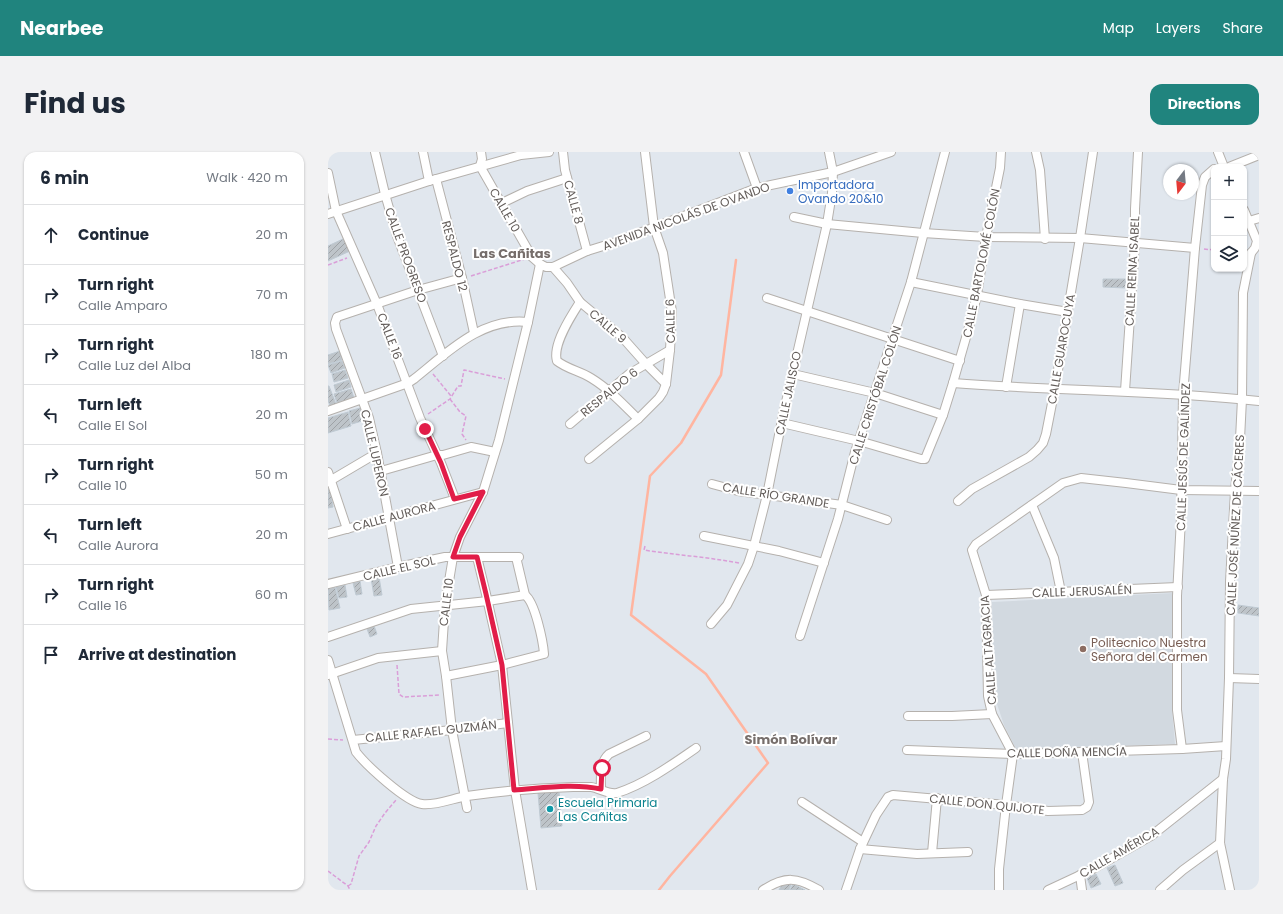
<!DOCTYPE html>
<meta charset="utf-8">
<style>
body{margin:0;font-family:Poppins,sans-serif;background:#f2f2f3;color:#1f2937}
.controls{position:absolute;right:12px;top:12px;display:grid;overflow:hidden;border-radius:8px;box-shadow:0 1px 3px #0004}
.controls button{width:36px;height:36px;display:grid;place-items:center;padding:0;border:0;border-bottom:1px solid #e0e1e3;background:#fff;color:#1f2937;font:20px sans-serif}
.compass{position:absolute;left:835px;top:12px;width:36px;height:36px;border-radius:50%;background:#fff;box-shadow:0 1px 3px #0004;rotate:196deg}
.stop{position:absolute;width:12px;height:12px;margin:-9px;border:3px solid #e11d48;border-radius:50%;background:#fff}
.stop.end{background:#e11d48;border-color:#fff;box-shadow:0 1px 4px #0008}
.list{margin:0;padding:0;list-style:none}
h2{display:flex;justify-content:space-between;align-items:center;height:52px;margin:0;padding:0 16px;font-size:17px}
h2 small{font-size:13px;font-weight:400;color:#747a83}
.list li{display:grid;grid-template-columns:26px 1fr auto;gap:12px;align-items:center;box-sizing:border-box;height:60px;padding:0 16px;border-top:1px solid #e0e1e3}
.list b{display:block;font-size:15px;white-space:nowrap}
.list p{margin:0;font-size:13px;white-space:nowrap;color:#747a83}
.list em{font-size:13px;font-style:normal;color:#747a83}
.icon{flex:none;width:22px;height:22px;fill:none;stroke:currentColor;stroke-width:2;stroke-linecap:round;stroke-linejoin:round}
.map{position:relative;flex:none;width:931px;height:738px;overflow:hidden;border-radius:12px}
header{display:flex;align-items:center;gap:24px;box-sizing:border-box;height:56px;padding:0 20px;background:#20847e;color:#fff}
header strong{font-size:19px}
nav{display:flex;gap:22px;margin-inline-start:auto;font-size:14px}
.intro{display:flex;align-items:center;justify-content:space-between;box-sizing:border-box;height:96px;padding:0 24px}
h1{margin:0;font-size:28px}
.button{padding:10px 18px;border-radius:12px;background:#20847e;color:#fff;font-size:14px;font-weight:700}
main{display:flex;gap:24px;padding:0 24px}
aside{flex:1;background:#fff;border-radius:12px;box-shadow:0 1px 3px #0004}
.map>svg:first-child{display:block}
.education{fill:#d2d9e0}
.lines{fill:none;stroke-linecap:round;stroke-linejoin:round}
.stream{stroke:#ffb5a0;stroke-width:2.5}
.building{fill:url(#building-hatch);stroke:#bfcad3}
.minor-casing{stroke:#b5b1ad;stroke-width:10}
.path{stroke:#da9ed8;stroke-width:1.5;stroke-dasharray:4 2;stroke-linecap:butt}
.minor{stroke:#fff;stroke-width:8}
.route{stroke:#e11d48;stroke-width:5}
.shop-dot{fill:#3f7fe0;stroke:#fff;stroke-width:1.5}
.education-dot{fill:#8d6e63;stroke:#fff;stroke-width:1.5}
.culture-dot{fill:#0f9aa8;stroke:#fff;stroke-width:1.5}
.labels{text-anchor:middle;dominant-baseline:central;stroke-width:4;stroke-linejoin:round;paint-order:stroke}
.shop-label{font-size:12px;fill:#366cbe;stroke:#fff;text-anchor:start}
.street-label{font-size:12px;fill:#635d5a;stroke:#fff}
.education-label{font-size:12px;fill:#785e54;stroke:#fff;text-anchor:start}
.culture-label{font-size:12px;fill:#0d838f;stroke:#fff;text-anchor:start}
.neighbourhood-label{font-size:13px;font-weight:bold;fill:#766e6b;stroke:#fff}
</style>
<header>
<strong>Nearbee</strong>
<nav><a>Map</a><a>Layers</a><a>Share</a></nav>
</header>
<div class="intro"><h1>Find us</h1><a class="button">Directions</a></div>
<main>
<aside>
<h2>6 min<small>Walk · 420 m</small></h2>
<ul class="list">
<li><svg class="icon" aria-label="ahead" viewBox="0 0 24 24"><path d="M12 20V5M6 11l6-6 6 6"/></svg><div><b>Continue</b></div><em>20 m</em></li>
<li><svg class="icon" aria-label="right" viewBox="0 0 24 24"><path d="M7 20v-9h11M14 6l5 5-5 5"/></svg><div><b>Turn right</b><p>Calle Amparo</p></div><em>70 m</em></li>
<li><svg class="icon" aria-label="right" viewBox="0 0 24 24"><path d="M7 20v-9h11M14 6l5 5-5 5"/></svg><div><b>Turn right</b><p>Calle Luz del Alba</p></div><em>180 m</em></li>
<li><svg class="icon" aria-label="left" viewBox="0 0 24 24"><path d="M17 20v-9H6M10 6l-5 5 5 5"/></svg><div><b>Turn left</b><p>Calle El Sol</p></div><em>20 m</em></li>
<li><svg class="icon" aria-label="right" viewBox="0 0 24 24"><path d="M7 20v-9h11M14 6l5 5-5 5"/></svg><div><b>Turn right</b><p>Calle 10</p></div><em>50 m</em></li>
<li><svg class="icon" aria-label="left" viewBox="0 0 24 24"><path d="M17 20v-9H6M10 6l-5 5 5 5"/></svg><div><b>Turn left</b><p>Calle Aurora</p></div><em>20 m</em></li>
<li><svg class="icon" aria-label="right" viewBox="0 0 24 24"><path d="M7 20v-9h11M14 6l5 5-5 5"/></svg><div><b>Turn right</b><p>Calle 16</p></div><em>60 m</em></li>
<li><svg class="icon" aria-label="arrive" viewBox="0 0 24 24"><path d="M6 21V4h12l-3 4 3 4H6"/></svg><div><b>Arrive at destination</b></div></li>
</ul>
</aside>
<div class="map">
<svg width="931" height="738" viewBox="0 0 931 738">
<defs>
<pattern id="building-hatch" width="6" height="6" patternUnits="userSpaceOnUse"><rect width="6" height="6" fill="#bec4c9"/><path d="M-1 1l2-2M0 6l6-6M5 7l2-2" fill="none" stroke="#9ea2a6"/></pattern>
</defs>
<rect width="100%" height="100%" fill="#e1e7ee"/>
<!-- education -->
<polygon class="education" points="845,441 844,558 847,592 688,597 676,573 666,543 664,450"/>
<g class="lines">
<!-- stream -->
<polyline class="stream" points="331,738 342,724 440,611 378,522 303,463 322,324 353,291 393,223 408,108"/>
</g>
<!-- building -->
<g class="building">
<polygon points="17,86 22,99 0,109 0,94"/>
<polygon points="775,127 798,127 798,136 775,135"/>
<polygon points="12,199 14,208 0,212 0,203"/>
<polygon points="14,209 17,216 3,221 0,213"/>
<polygon points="17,218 20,226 6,230 4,222"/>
<polygon points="21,228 23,235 8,240 6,233"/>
<polygon points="0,234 1,234 8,252 2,254 0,248"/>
<polygon points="23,237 26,246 9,251 6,242"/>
<polygon points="32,256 34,258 37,268 24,272 21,259"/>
<polygon points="20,260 23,274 0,281 0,266"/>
<polygon points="0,337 2,337 5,355 0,356"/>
<polygon points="51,425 54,443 46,444 43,426"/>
<polygon points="32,429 34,442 28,443 25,431"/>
<polygon points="17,433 19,445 11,446 8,435"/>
<polygon points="7,435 12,456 1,458 0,436"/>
<polygon points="910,453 931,456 931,464 910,461"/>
<polygon points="45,471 49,482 42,485 38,474"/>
<polygon points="231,639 234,674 213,676 210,641"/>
<polygon points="787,713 795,731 787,734 779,716"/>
<polygon points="768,722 773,732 763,736 759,726"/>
<polygon points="456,729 463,733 461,738 451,738"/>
<polygon points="465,732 477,738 462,738"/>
</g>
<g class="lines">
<!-- minor casing -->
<g class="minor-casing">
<g id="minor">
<polyline points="47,0 57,42 69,84 115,204"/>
<polyline points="95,0 101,29"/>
<polyline points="153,0 154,7 152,14 204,105 212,112 218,115 225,115 259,99 288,90 429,36 505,20 563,0"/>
<polyline points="235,0 237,18 259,99"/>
<polyline points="416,0 429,36"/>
<polyline points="708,0 712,18 717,87"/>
<polyline points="890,0 896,15"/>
<polyline points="901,15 931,3"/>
<polyline points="0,21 8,59 49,152 92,266 113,311 127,347"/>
<polyline points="108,27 134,126 146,181"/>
<polyline points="174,51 199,39 239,26"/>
<polyline points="916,58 929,89 927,96 923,101"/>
<polyline points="0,62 101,29 193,3 221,0"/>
<polyline points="466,65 499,72 595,81 658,85 752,86 867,96"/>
<polyline points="921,69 931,66"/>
<polyline points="225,115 239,131 252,150 294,185 318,212 338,232"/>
<polyline points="583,130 692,152 740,160"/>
<polyline points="439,146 632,209"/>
<path d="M252 150C243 164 224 193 229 209 239 217 252 219 263 226 281 237 295 252 310 267"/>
<polyline points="465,222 547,241 615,263"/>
<path d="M625 231C727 239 829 238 931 249"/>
<polyline points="678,235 692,152"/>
<polyline points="797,239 807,91 807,57 810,0"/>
<path d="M0 259 80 231 86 227C120 200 154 165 200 170"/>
<polyline points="454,271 531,289 593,307 597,307 615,263 625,231 643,168 649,143 658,85 672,16 673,0"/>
<polyline points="242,272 301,222 342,198"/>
<polyline points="261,307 310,267 331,246 335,240 338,232 342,198 344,160 335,101 326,75 317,0"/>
<polyline points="53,319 109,303 115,303 143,295 167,300"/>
<polyline points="0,320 19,377"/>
<polyline points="0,330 49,301"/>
<polyline points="384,332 410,339 514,353 559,368"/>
<polyline points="630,349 644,337 701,305 709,298 715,291 718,282 727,236 752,86 765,0"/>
<polyline points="704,353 726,406 733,440"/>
<polyline points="0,382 155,340"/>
<polyline points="376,384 451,399 496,411"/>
<polyline points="149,405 158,442 174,513 187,638 204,738"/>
<polyline points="70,415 49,301 41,266 8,177 7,171 9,165 90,138 134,126"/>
<polyline points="0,432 70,415 117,405 191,405"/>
<polyline points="658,443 850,435"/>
<polyline points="383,472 399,453 420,412 426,394 439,343 455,263 499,72 504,41 505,20 501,0"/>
<polyline points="472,484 510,367 527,300 583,130 617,0"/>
<polyline points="0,485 83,457 160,449 197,443"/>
<path d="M0 508 28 600C38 613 78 650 94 652 107 654 126 646 139 644 174 639 209 636 245 635 251 635 257 635 263 635 271 636 281 643 289 641 317 632 345 612 368 596"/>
<polyline points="0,523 50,506 114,499"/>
<path d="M118 524 174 513 216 502C215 489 207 450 197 443L188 405"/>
<polyline points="901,526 931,527"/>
<polyline points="580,564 624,564 664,562"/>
<polyline points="25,588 124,578 180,571"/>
<polyline points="854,597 849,558 849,444 853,366 855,243 867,96 874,33 877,25 886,17"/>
<polyline points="579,598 685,602 854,597 898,594"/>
<path d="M273 637C273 625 271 611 281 602L318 584"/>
<polyline points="474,650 535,690"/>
<polyline points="139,656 124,578 118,524 114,499 117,453 125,405 132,385 155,340 171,288 200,170 212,112"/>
<polyline points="532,697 589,702 640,700"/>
<polyline points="604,701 609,646"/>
<polyline points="752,723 754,738"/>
<path d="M435 738C457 724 469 725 491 738"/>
<polyline points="518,738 532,697 548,663 560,645 565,643 678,653 720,659 754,658 759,655 761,650 754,600"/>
<polyline points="671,738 671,717 678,653 685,602 664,562 660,544 658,443 644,398 648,392 735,331 753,326 798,331 853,338 931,339"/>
<polyline points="720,738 765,717 823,684 895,627"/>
<polyline points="832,738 855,718 892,691"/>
<polyline points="902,738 892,691 895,627 898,607 901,526 902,430 907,339 912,287 914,247 915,141 923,101"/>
</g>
</g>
<!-- path -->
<g class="path">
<polyline points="876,97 886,98"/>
<polyline points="0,113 19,106"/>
<polyline points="143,124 197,107"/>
<polyline points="105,222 123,244"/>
<polyline points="122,247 132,260 138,264 134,282 138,288"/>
<polyline points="100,262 122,247 130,234 133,234 136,218 177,227"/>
<path d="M317 394 316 398C348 403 379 405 411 411"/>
<polyline points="69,513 71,542 75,545 112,543"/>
<polyline points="0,587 15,588"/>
<polyline points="0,719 20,734 22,738"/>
<polyline points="20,734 23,732 31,704 41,690 48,674 57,661 68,648"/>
</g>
<!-- minor -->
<use href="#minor" class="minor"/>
</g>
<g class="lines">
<!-- route -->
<path class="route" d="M97 277 113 311 126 347 155 340 132 385 125 405H149L158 442 174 513 186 638C215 636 245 631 273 637L274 616"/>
</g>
<!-- markers -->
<circle class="shop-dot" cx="462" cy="39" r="4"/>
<circle class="education-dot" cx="755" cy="497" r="4"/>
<circle class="culture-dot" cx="222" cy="657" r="4"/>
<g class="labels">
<!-- shop labels -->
<g class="shop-label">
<text x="470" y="32">Importadora<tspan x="470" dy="14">Ovando 20&amp;10</tspan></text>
</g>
<!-- street labels -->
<g class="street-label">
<text transform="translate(246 50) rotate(75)">CALLE 8</text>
<text transform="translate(177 58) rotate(60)">CALLE 10</text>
<text transform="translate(358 64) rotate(-20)">AVENIDA NICOLÁS DE OVANDO</text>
<text transform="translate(78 103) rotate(70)">CALLE PROGRESO</text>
<text transform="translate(127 104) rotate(76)">RESPALDO 12</text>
<text transform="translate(653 111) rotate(-79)">CALLE BARTOLOMÉ COLÓN</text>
<text transform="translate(804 119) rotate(-87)">CALLE REINA ISABEL</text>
<text transform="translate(342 169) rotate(-91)">CALLE 6</text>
<text transform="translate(280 174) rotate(41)">CALLE 9</text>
<text transform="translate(62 184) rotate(69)">CALLE 16</text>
<text transform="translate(733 197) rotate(-80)">CALLE GUAROCUYA</text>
<text transform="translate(281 240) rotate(-39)">RESPALDO 6</text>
<text transform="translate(460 241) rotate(-78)">CALLE JALISCO</text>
<text transform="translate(547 243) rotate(-72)">CALLE CRISTÓBAL COLÓN</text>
<text transform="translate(47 301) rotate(77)">CALLE LUPERON</text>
<text transform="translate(855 305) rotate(-88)">CALLE JESÚS DE GALÍNDEZ</text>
<text transform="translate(448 343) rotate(9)">CALLE RÍO GRANDE</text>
<text transform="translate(66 364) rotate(-15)">CALLE AURORA</text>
<text transform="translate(907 373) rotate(-87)">CALLE JOSÉ NÚÑEZ DE CÁCERES</text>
<text transform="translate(71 416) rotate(-13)">CALLE EL SOL</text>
<text transform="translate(754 439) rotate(-2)">CALLE JERUSALÉN</text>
<text transform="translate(118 450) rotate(-83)">CALLE 10</text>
<text transform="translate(660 498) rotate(-94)">CALLE ALTAGRACIA</text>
<text transform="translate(103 579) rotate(-6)">CALLE RAFAEL GUZMÁN</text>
<text transform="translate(739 600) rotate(-1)">CALLE DOÑA MENCÍA</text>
<text transform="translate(659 652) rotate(6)">CALLE DON QUIJOTE</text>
<text transform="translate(791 700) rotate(-30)">CALLE AMÉRICA</text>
</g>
<!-- education labels -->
<g class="education-label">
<text x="763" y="490">Politecnico Nuestra<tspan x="763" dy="14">Señora del Carmen</tspan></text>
</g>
<!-- culture labels -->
<g class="culture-label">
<text x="230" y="650">Escuela Primaria<tspan x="230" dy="14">Las Cañitas</tspan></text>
</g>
<!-- neighbourhood labels -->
<g class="neighbourhood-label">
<text x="184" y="101">Las Cañitas</text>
<text x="463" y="587">Simón Bolívar</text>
</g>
</g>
</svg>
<div class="controls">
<button>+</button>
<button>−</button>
<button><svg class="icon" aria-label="layers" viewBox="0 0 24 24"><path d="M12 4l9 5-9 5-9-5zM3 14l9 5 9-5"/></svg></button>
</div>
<svg class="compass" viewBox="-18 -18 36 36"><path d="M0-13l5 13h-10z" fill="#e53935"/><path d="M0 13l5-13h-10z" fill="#747a83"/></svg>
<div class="stop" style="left:274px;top:616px"></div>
<div class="stop end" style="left:97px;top:277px"></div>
</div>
</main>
